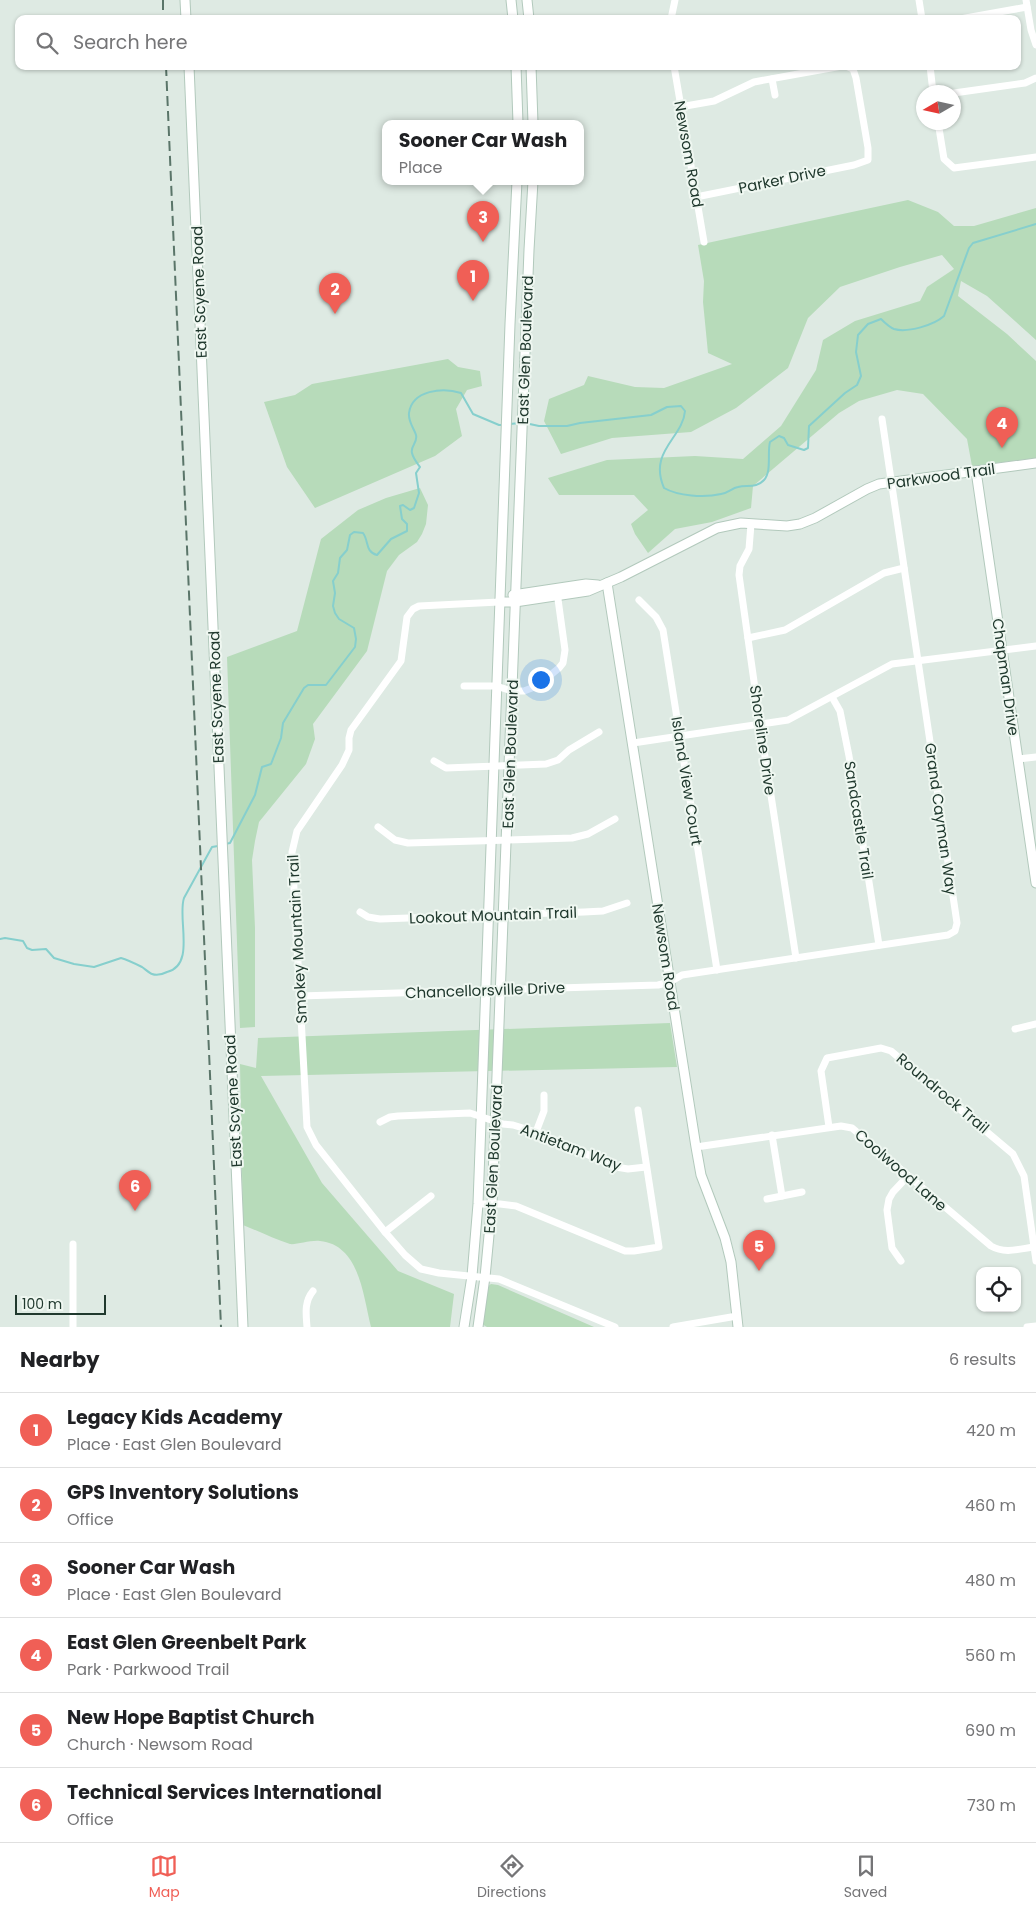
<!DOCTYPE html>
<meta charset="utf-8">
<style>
body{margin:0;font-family:Poppins,sans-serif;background:#f2f2f2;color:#202124}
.controls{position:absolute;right:15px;bottom:15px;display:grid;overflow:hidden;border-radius:10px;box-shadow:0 1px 4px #0004}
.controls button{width:45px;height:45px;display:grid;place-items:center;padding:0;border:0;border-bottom:1px solid #e0e0e0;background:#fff;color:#202124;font:25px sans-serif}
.compass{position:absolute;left:916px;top:85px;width:45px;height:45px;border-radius:50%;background:#fff;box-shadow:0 1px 4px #0004;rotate:261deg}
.scale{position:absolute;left:15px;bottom:12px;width:91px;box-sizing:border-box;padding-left:5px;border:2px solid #20392e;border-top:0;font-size:14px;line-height:18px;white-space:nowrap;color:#20392e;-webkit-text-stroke:4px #eff7f1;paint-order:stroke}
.you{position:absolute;left:540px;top:679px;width:18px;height:18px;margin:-12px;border:4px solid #fff;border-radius:50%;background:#1a73e8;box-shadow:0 0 0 8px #1a73e833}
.badge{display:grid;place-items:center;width:32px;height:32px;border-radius:50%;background:#f05f56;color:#fff;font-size:16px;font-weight:700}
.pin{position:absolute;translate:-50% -41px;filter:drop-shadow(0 1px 2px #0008)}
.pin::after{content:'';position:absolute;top:26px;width:18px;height:15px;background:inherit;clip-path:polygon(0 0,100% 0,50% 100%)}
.popup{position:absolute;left:382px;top:120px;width:202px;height:65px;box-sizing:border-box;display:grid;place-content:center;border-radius:10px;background:#fff;filter:drop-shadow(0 1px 4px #0005);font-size:16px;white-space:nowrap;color:#757577}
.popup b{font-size:19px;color:#202124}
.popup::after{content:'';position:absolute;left:50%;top:100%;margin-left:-10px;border:10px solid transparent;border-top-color:#fff}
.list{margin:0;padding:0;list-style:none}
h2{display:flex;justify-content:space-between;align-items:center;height:65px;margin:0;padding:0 20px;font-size:21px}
h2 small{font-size:16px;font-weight:400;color:#757577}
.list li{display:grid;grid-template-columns:32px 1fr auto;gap:15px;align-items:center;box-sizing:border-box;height:75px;padding:0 20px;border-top:1px solid #e0e0e0}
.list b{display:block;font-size:19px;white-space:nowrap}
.list p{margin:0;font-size:16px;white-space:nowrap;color:#757577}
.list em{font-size:16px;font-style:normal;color:#757577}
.icon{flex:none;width:28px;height:28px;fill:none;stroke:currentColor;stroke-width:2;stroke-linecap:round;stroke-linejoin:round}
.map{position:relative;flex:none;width:1036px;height:1327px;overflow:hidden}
.search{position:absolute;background:#fff;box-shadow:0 1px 4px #0004;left:15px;right:15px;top:15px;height:55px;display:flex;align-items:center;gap:12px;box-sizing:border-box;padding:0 18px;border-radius:10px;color:#757577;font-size:19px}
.sheet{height:515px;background:#fff}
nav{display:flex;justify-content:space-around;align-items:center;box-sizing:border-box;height:70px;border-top:1px solid #e0e0e0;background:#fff;font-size:14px;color:#757577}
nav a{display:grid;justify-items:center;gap:2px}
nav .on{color:#f05f56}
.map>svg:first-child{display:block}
.green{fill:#b7dbba}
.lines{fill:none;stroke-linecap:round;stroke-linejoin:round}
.stream{stroke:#86cfcd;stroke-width:2}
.secondary-casing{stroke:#b2c9bc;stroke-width:11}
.street{stroke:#fff;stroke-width:7}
.secondary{stroke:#fff;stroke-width:9}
.rail{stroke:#5a7569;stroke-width:2;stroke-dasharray:10 5;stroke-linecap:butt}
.labels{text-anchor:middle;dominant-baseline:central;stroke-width:4;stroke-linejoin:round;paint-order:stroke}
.street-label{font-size:15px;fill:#20392e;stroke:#eff7f1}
</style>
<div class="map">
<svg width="1036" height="1327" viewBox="0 0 1036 1327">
<rect width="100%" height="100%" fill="#deeae3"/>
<!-- green -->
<g class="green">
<polygon points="908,200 938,212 954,226 974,226 1036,208 1036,340 987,296 961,281 958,296 1007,334 1036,361 1036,458 972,466 967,439 923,394 897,390 859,401 839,413 753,486 751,508 712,522 675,529 648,553 635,534 631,524 648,510 634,495 559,495 548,478 607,460 695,456 743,459 781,426 816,370 823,340 855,321 920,301 927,287 954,269 942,255 900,267 840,287 808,318 788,368 736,408 691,432 612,438 561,454 544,421 549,399 584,385 588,376 635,387 664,388 732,364 708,353 703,302 704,281 698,245"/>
<polygon points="448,359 458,367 480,371 482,386 467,390 456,409 462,436 435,456 315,508 287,467 264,402 295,395 312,384"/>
<polygon points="420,488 428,505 426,524 422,534 417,542 399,555 387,571 367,651 313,724 315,739 306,764 259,822 255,841 252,860 255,928 255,1027 240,1028 227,657 297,631 321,539 358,510 386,498"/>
<path d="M670 1023 677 1067 261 1076 322 1183 398 1271 454 1294 450 1327H371C363 1296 360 1245 320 1241 310 1240 296 1245 290 1244 274 1239 258 1231 243 1225L240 1064 256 1068 258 1038Z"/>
<polygon points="491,1284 498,1285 594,1327 487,1327 482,1324 487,1287"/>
</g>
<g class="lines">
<!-- stream -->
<g class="stream">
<path d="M525 423 539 426H567L580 423 651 415 667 407 681 406 685 411C683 438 648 451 664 488 678 496 704 498 721 494 728 493 732 488 738 487 748 485 757 488 764 480 772 471 767 453 770 442L779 436 784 438 788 445 804 450 808 448 809 426 845 393 857 385 861 376 856 352 858 335 868 324 881 319C885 323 889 327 894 329 908 333 934 325 944 316L969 248 973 243 1036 224"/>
<polyline points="510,424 520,423"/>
<path d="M225 844 230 843 255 795 262 767 271 764 281 738 283 723 304 688 308 685H326L355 647 356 639 354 628 339 619 335 613 333 606 335 593 333 581 338 573 340 558 347 550 350 535 354 532 363 533C369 541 365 552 377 555L391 539 407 531V524L402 519 400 506 403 505 410 510 414 508 419 493 416 473 420 467C417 463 413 458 412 453 410 446 418 443 416 435 414 428 408 422 409 413 412 390 443 387 461 393L473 414 499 425H503"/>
<path d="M0 939 5 938 23 941 27 948 32 950 46 949 54 958 74 964 94 967 121 958C128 960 136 964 142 967 145 969 149 973 152 974 157 976 163 974 167 972 196 965 177 918 184 898L212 847 218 846"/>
</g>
<!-- secondary casing -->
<g class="secondary-casing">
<g id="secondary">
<polyline points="185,0 186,19"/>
<polyline points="511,0 513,19"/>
<polyline points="527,0 529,19"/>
<polyline points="189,66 243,1327"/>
<polyline points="516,66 518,123"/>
<polyline points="531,66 533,123"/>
<polyline points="976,471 1036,883"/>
<polyline points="607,583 696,1147 701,1175 725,1238 731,1262 738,1327"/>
<polyline points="513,595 586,584 598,585"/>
<polyline points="499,602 515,602 588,591 621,577 717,528 741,523 787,526 800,524 815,518 867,489 879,484 1036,463"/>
<polyline points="464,1327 472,1276 478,1204 510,324 517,181"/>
<polyline points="478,1327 485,1277 492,1204 529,250 533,181"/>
</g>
</g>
<!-- street -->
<g class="street">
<polyline points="919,0 922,19"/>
<polyline points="1026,0 1031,30 1036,45"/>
<polyline points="671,19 675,0"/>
<polyline points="960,19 1027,7"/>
<polyline points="674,66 704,242"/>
<polyline points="930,66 933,92"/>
<polyline points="772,79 775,95"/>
<polyline points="954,93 1025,83 1036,78"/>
<polyline points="680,107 714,101 754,82 842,66"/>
<polyline points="938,122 944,159 954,168 1036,157"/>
<polyline points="696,197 854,165 868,160 868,148 856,78 853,69 846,66"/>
<polyline points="751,524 749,549 740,566 739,575 760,724 796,958"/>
<polyline points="639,600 656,617 663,630 717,970"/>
<polyline points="499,602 419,606 413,609 407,617 401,661 351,730 349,738 349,750 342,765 297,831 292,852 307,1127 316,1145 385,1232 405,1255 421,1269 439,1273 499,1279 615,1327"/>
<polyline points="748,638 785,630 884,573 904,568"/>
<polyline points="464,686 496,686 512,691 524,691 537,686 559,668 563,663 565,650 557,592"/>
<polyline points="832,697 840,711 849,756 879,945"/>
<polyline points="633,743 788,720 892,664 1036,646"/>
<polyline points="1018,759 1036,757"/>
<polyline points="434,761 446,768 546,764 558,760 569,750 599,732"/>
<polyline points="378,827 395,840 408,843 572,838 588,834 615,819"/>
<polyline points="360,912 368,917 380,919 584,912 603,911 627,903"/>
<polyline points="300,996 658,985 670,982 682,975 948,935 955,931 957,923 882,419"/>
<polyline points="1015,1029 1036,1024"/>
<polyline points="380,1122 390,1117 398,1116 470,1113 503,1124 513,1125 536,1132 616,1167 628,1169 646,1167"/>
<polyline points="829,1127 821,1071 827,1058 881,1048 891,1051 1013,1154 1024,1176 1036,1261"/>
<polyline points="536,1132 544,1111 544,1095"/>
<polyline points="772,1135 782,1196"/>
<path d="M696 1147 841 1126 852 1128 991 1246C1005 1254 1019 1249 1034 1247"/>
<polyline points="767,1199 802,1192"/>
<polyline points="478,1204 500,1204 516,1206 625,1251 634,1251 659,1247 638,1110"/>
<polyline points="385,1232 431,1196"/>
<polyline points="901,1261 892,1248 887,1210 889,1199 893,1192 908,1176"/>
<polyline points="73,1327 73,1244"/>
<path d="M307 1327C306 1314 304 1302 313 1291"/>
<polyline points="673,1327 737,1316"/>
<polyline points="1027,1327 1036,1326"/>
</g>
<!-- secondary -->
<use href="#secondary" class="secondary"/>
<!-- rail -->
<g class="rail">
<polyline points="163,0 163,19"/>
<polyline points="166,66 221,1327"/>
</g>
</g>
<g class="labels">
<!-- street labels -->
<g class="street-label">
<text transform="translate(689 154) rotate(80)">Newsom Road</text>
<text transform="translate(782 179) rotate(-12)">Parker Drive</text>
<text transform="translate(199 292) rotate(-92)">East Scyene Road</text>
<text transform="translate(525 350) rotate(-88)">East Glen Boulevard</text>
<text transform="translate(941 476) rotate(-8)">Parkwood Trail</text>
<text transform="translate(1006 677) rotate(82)">Chapman Drive</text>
<text transform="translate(216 697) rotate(-92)">East Scyene Road</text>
<text transform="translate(763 740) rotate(82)">Shoreline Drive</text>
<text transform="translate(510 754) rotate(-88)">East Glen Boulevard</text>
<text transform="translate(687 781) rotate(81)">Island View Court</text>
<text transform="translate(941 819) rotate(82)">Grand Cayman Way</text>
<text transform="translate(859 820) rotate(81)">Sandcastle Trail</text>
<text transform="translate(493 915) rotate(-2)">Lookout Mountain Trail</text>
<text transform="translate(297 939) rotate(-93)">Smokey Mountain Trail</text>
<text transform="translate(666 957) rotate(81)">Newsom Road</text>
<text transform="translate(485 990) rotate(-2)">Chancellorsville Drive</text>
<text transform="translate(943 1093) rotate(40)">Roundrock Trail</text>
<text transform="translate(233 1101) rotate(-93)">East Scyene Road</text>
<text transform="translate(571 1147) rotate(21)">Antietam Way</text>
<text transform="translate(493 1159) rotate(-87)">East Glen Boulevard</text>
<text transform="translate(901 1170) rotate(41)">Coolwood Lane</text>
</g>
</g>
</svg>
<div class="controls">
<button><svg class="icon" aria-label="locate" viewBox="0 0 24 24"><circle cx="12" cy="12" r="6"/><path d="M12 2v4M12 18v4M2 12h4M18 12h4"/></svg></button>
</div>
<svg class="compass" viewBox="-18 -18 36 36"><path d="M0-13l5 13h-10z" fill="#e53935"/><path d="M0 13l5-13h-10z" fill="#757577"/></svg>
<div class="scale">100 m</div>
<div class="you"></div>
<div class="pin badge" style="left:473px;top:301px">1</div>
<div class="pin badge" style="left:335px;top:314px">2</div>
<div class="pin badge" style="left:483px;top:242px">3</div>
<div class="popup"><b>Sooner Car Wash</b>Place</div>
<div class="pin badge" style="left:1002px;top:448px">4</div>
<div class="pin badge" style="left:759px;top:1271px">5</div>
<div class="pin badge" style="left:135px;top:1211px">6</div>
<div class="search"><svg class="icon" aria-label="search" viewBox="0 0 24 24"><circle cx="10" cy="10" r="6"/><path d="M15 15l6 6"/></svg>Search here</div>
</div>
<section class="sheet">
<h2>Nearby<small>6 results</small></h2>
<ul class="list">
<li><span class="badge">1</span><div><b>Legacy Kids Academy</b><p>Place · East Glen Boulevard</p></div><em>420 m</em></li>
<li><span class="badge">2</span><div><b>GPS Inventory Solutions</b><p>Office</p></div><em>460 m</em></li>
<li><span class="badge">3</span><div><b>Sooner Car Wash</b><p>Place · East Glen Boulevard</p></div><em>480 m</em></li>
<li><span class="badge">4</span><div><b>East Glen Greenbelt Park</b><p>Park · Parkwood Trail</p></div><em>560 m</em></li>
<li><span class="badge">5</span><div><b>New Hope Baptist Church</b><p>Church · Newsom Road</p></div><em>690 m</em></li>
<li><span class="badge">6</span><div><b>Technical Services International</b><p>Office</p></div><em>730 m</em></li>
</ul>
</section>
<nav>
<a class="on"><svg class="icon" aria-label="map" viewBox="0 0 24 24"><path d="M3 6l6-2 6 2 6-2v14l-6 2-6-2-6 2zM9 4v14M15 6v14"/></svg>Map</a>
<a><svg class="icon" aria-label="directions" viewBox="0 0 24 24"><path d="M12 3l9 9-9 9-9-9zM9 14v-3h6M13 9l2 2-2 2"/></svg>Directions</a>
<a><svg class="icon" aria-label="saved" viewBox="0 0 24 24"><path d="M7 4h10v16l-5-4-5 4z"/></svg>Saved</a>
</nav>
